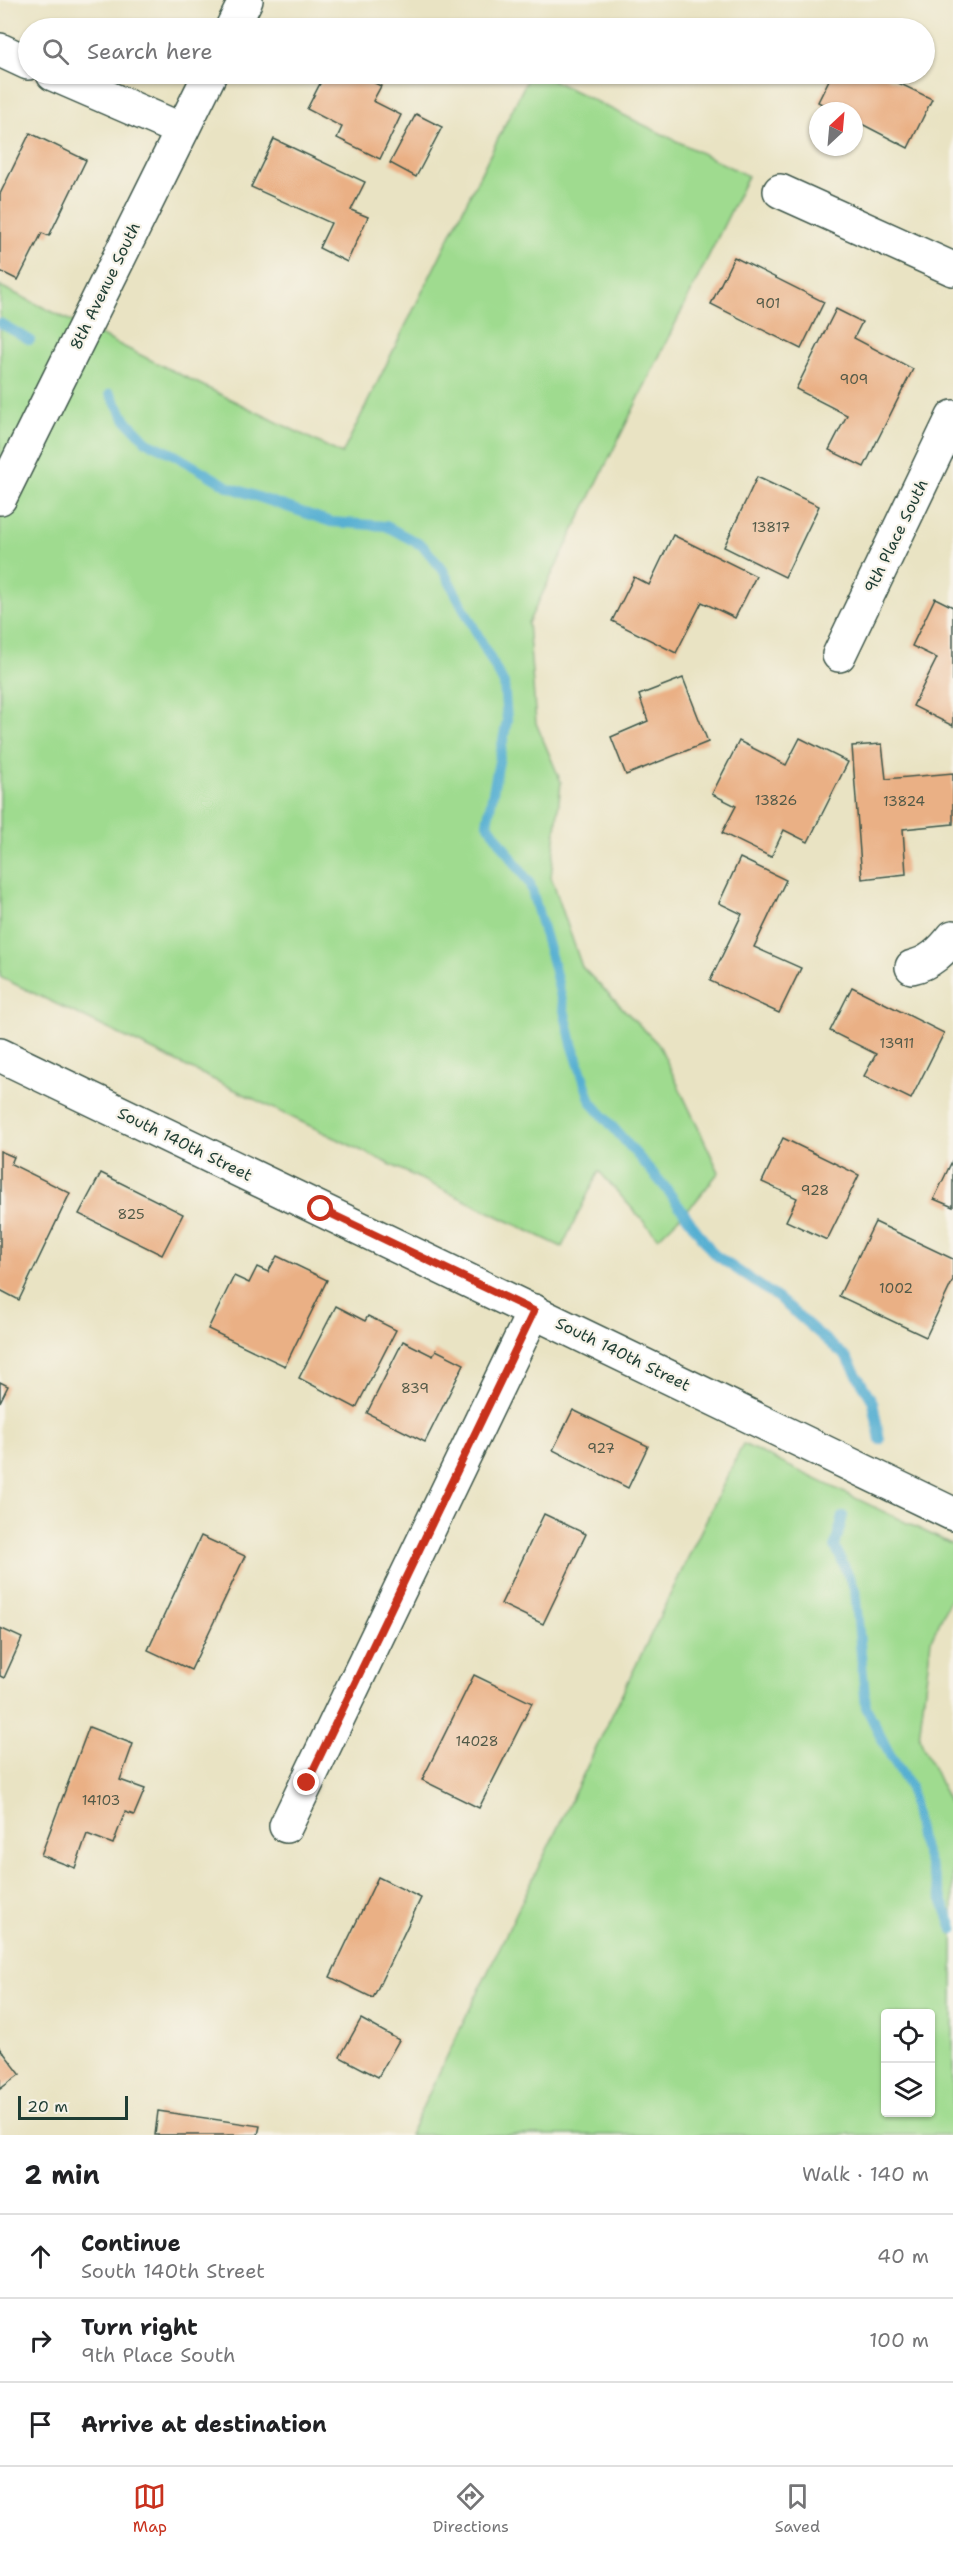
<!DOCTYPE html>
<meta charset="utf-8">
<style>
body{margin:0;font-family:"Shantell Sans",sans-serif;background:#f6f6f6;color:#202124}
.controls{position:absolute;right:18px;bottom:18px;display:grid;overflow:hidden;border-radius:6px;box-shadow:0 2px 4px #0004}
.controls button{width:54px;height:54px;display:grid;place-items:center;padding:0;border:0;border-bottom:2px solid #e0e0e0;background:#fff;color:#202124;font:30px sans-serif}
.compass{position:absolute;left:809px;top:102px;width:54px;height:54px;border-radius:50%;background:#fff;box-shadow:0 2px 4px #0004;rotate:26deg}
.scale{position:absolute;left:18px;bottom:15px;width:110px;box-sizing:border-box;padding-left:6px;border:3px solid #1f3d34;border-top:0;font-size:16px;line-height:21px;white-space:nowrap;color:#1f3d34;-webkit-text-stroke:4px #f7f3e8;paint-order:stroke}
.stop{position:absolute;width:18px;height:18px;margin:-14px;border:4px solid #c8321e;border-radius:50%;background:#fff}
.stop.end{background:#c8321e;border-color:#fff;box-shadow:0 2px 6px #0008}
.list{margin:0;padding:0;list-style:none}
h2{display:flex;justify-content:space-between;align-items:center;height:78px;margin:0;padding:0 24px;font-size:26px}
h2 small{font-size:20px;font-weight:400;color:#757577}
.list li{display:grid;grid-template-columns:39px 1fr auto;gap:18px;align-items:center;box-sizing:border-box;height:84px;padding:0 24px;border-top:2px solid #e0e0e0}
.list b{display:block;font-size:22px;white-space:nowrap}
.list p{margin:0;font-size:20px;white-space:nowrap;color:#757577}
.list em{font-size:20px;font-style:normal;color:#757577}
.icon{flex:none;width:33px;height:33px;fill:none;stroke:currentColor;stroke-width:2;stroke-linecap:round;stroke-linejoin:round}
.map{position:relative;flex:none;width:953px;height:2135px;overflow:hidden}
.search{position:absolute;background:#fff;box-shadow:0 2px 4px #0004;left:18px;right:18px;top:18px;height:66px;display:flex;align-items:center;gap:15px;box-sizing:border-box;padding:0 21px;border-radius:33px;color:#757577;font-size:22px}
.sheet{height:330px;background:#fff}
nav{display:flex;justify-content:space-around;align-items:center;box-sizing:border-box;height:84px;border-top:2px solid #e0e0e0;background:#fff;font-size:16px;color:#757577}
nav a{display:grid;justify-items:center;gap:3px}
nav .on{color:#c8321e}
.map>svg:first-child{display:block}
.green{fill:#9fdb8f;stroke:#5f8c62;stroke-width:1.5;fill-rule:evenodd}
.lines{fill:none;stroke-linecap:round;stroke-linejoin:round}
.stream{stroke:#54afd2;stroke-width:10}
.building{fill:#eab085}
.minor-casing{stroke:#3d5649;stroke-width:36}
.minor{stroke:#fff;stroke-width:33}
.route{stroke:#c8321e;stroke-width:8}
.labels{text-anchor:middle;dominant-baseline:central;stroke-width:4.5;stroke-linejoin:round;paint-order:stroke}
.number-label{font-size:14px;fill:#525a48}
.street-label{font-size:16px;fill:#1f3d34;stroke:#f7f3e8}
</style>
<div class="map">
<svg width="953" height="2135" viewBox="0 0 953 2135">
<rect width="100%" height="100%" fill="#f7f3e8"/>
<filter id="ink" filterUnits="userSpaceOnUse"><feTurbulence type="fractalNoise" baseFrequency=".0167" numOctaves="2"/><feDisplacementMap in="SourceGraphic" scale="12" xChannelSelector="R" yChannelSelector="G"/><feConvolveMatrix kernelMatrix="1 2 1 2 8 2 1 2 1" color-interpolation-filters="sRGB"/></filter>
<filter id="wash" filterUnits="userSpaceOnUse"><feTurbulence type="fractalNoise" baseFrequency=".008" numOctaves="4" result="noise"/><feDisplacementMap in="SourceGraphic" scale="24" xChannelSelector="R" yChannelSelector="G"/><feGaussianBlur stdDeviation="1.35" result="paint"/><feColorMatrix in="noise" values="0 0 0 0 0 0 0 0 0 0 0 0 0 0 0 0 0 1.4 0 .05"/><feComposite in="paint" operator="in"/></filter>
<g filter="url(#wash)">
<rect width="100%" height="100%" fill="#e9e3c3"/>
<!-- green -->
<g class="green">
<polygon points="530,74 540,74 748,176 528,623 536,723 561,782 551,877 582,967 659,1045 719,1172 695,1202 658,1238 599,1171 562,1247 0,977 0,286 342,454"/>
<path d="M743 1444 953 1545V1593L931 1640 919 1737 953 1811V2135H409ZM886 2014H930V2112H886Z"/>
</g>
<g class="lines">
<!-- stream -->
<g class="stream">
<polyline points="0,323 30,340"/>
<polyline points="110,394 126,420 147,442 173,454 229,487 331,522 386,526 423,546 443,570 504,684 507,720 487,823 530,884 554,967 572,1044 591,1102 665,1187 714,1254 778,1298 847,1358 873,1402 880,1440"/>
<polyline points="843,1516 835,1546 855,1590 866,1707 889,1753 910,1787 919,1836 953,1929"/>
</g>
</g>
<g id="blocks">
<!-- building -->
<g class="building">
<polygon points="325,74 356,74 381,86 373,101 401,115 380,159 337,138 342,127 307,109"/>
<polygon points="832,74 880,74 932,99 908,148 854,120 854,111 835,111 818,102"/>
<polygon points="416,114 442,127 416,177 390,163"/>
<polygon points="30,133 86,160 49,236 42,233 18,280 0,271 0,194"/>
<polygon points="274,139 365,182 351,210 368,217 347,262 319,248 331,223 251,187"/>
<polygon points="734,257 824,302 801,349 711,304"/>
<polygon points="836,309 862,322 854,338 913,369 864,467 829,450 847,415 796,389"/>
<polygon points="757,477 819,506 785,577 724,547"/>
<polygon points="673,535 756,576 735,618 702,602 676,653 612,621 634,577 649,585"/>
<polygon points="935,598 953,607 953,726 913,706 937,658 912,646"/>
<polygon points="683,678 708,742 626,775 611,737 648,721 639,695"/>
<polygon points="800,738 848,762 808,842 784,830 771,857 722,833 736,806 712,794 739,741 786,765"/>
<polygon points="882,744 886,779 953,773 953,824 903,829 906,874 862,879 852,746"/>
<polygon points="740,858 786,880 754,947 801,968 779,1013 710,981 742,914 719,903"/>
<polygon points="852,987 944,1033 911,1099 864,1076 876,1054 830,1031"/>
<polygon points="783,1138 859,1175 827,1240 786,1221 797,1198 762,1182"/>
<polygon points="0,1151 14,1157 11,1164 70,1193 19,1300 0,1290"/>
<polygon points="953,1159 953,1207 934,1199"/>
<polygon points="101,1173 183,1214 162,1255 79,1214"/>
<polygon points="875,1222 953,1259 953,1280 926,1337 839,1296"/>
<polygon points="277,1256 327,1280 285,1366 208,1329 234,1276 249,1283 257,1267 268,1272"/>
<polygon points="336,1306 365,1321 368,1316 396,1330 356,1408 299,1378"/>
<polygon points="403,1341 433,1356 436,1350 464,1364 425,1442 367,1413"/>
<polygon points="0,1382 8,1386 0,1402"/>
<polygon points="573,1410 648,1446 628,1488 553,1450"/>
<polygon points="544,1514 586,1534 543,1624 501,1604"/>
<polygon points="201,1536 245,1556 191,1670 148,1650"/>
<polygon points="0,1628 22,1638 4,1678 0,1676"/>
<polygon points="474,1675 532,1703 479,1808 422,1780"/>
<polygon points="89,1727 133,1744 120,1780 145,1789 134,1815 125,1812 113,1844 87,1834 75,1868 41,1855"/>
<polygon points="378,1877 421,1898 373,1998 330,1977"/>
<polygon points="361,2019 399,2040 378,2077 340,2057"/>
<polygon points="0,2048 20,2074 0,2089"/>
<polygon points="158,2111 260,2126 258,2135 155,2135"/>
</g>
</g>
</g>
<g filter="url(#ink)">
<use href="#blocks" fill-opacity="0" stroke="#3d5649" stroke-width="1.5"/>
<g class="lines">
<!-- minor casing -->
<g class="minor-casing">
<g id="minor">
<polyline points="232,28 246,0"/>
<polyline points="0,50 28,63"/>
<polyline points="53,74 182,130"/>
<polyline points="780,191 953,269"/>
<polyline points="0,498 210,74"/>
<polyline points="839,655 953,417"/>
<path d="M912 967C930 963 942 951 953 937"/>
<polyline points="0,1055 953,1514"/>
<polyline points="286,1826 534,1311"/>
</g>
</g>
<!-- minor -->
<use href="#minor" class="minor"/>
</g>
</g>
<g class="lines" filter="url(#ink)">
<!-- route -->
<polyline class="route" points="307,1783 534,1311 321,1209"/>
</g>
<g class="labels">
<!-- number labels -->
<g class="number-label">
<text x="768" y="303">901</text>
<text x="854" y="379">909</text>
<text x="771" y="527">13817</text>
<text x="776" y="800">13826</text>
<text x="904" y="801">13824</text>
<text x="897" y="1043">13911</text>
<text x="815" y="1190">928</text>
<text x="131" y="1214">825</text>
<text x="896" y="1288">1002</text>
<text x="415" y="1388">839</text>
<text x="601" y="1448">927</text>
<text x="477" y="1741">14028</text>
<text x="101" y="1800">14103</text>
</g>
<!-- street labels -->
<g class="street-label">
<text transform="translate(105 286) rotate(-64)">8th Avenue South</text>
<text transform="translate(896 536) rotate(-64)">9th Place South</text>
<text transform="translate(185 1144) rotate(26)">South 140th Street</text>
<text transform="translate(623 1354) rotate(26)">South 140th Street</text>
</g>
</g>
</svg>
<div class="controls">
<button><svg class="icon" aria-label="locate" viewBox="0 0 24 24"><circle cx="12" cy="12" r="6"/><path d="M12 2v4M12 18v4M2 12h4M18 12h4"/></svg></button>
<button><svg class="icon" aria-label="layers" viewBox="0 0 24 24"><path d="M12 4l9 5-9 5-9-5zM3 14l9 5 9-5"/></svg></button>
</div>
<svg class="compass" viewBox="-18 -18 36 36"><path d="M0-13l5 13h-10z" fill="#e53935"/><path d="M0 13l5-13h-10z" fill="#757577"/></svg>
<div class="scale">20 m</div>
<div class="stop" style="left:321px;top:1209px"></div>
<div class="stop end" style="left:307px;top:1783px"></div>
<div class="search"><svg class="icon" aria-label="search" viewBox="0 0 24 24"><circle cx="10" cy="10" r="6"/><path d="M15 15l6 6"/></svg>Search here</div>
</div>
<section class="sheet">
<h2>2 min<small>Walk · 140 m</small></h2>
<ul class="list">
<li><svg class="icon" aria-label="ahead" viewBox="0 0 24 24"><path d="M12 20V5M6 11l6-6 6 6"/></svg><div><b>Continue</b><p>South 140th Street</p></div><em>40 m</em></li>
<li><svg class="icon" aria-label="right" viewBox="0 0 24 24"><path d="M7 20v-9h11M14 6l5 5-5 5"/></svg><div><b>Turn right</b><p>9th Place South</p></div><em>100 m</em></li>
<li><svg class="icon" aria-label="arrive" viewBox="0 0 24 24"><path d="M6 21V4h12l-3 4 3 4H6"/></svg><div><b>Arrive at destination</b></div></li>
</ul>
</section>
<nav>
<a class="on"><svg class="icon" aria-label="map" viewBox="0 0 24 24"><path d="M3 6l6-2 6 2 6-2v14l-6 2-6-2-6 2zM9 4v14M15 6v14"/></svg>Map</a>
<a><svg class="icon" aria-label="directions" viewBox="0 0 24 24"><path d="M12 3l9 9-9 9-9-9zM9 14v-3h6M13 9l2 2-2 2"/></svg>Directions</a>
<a><svg class="icon" aria-label="saved" viewBox="0 0 24 24"><path d="M7 4h10v16l-5-4-5 4z"/></svg>Saved</a>
</nav>
